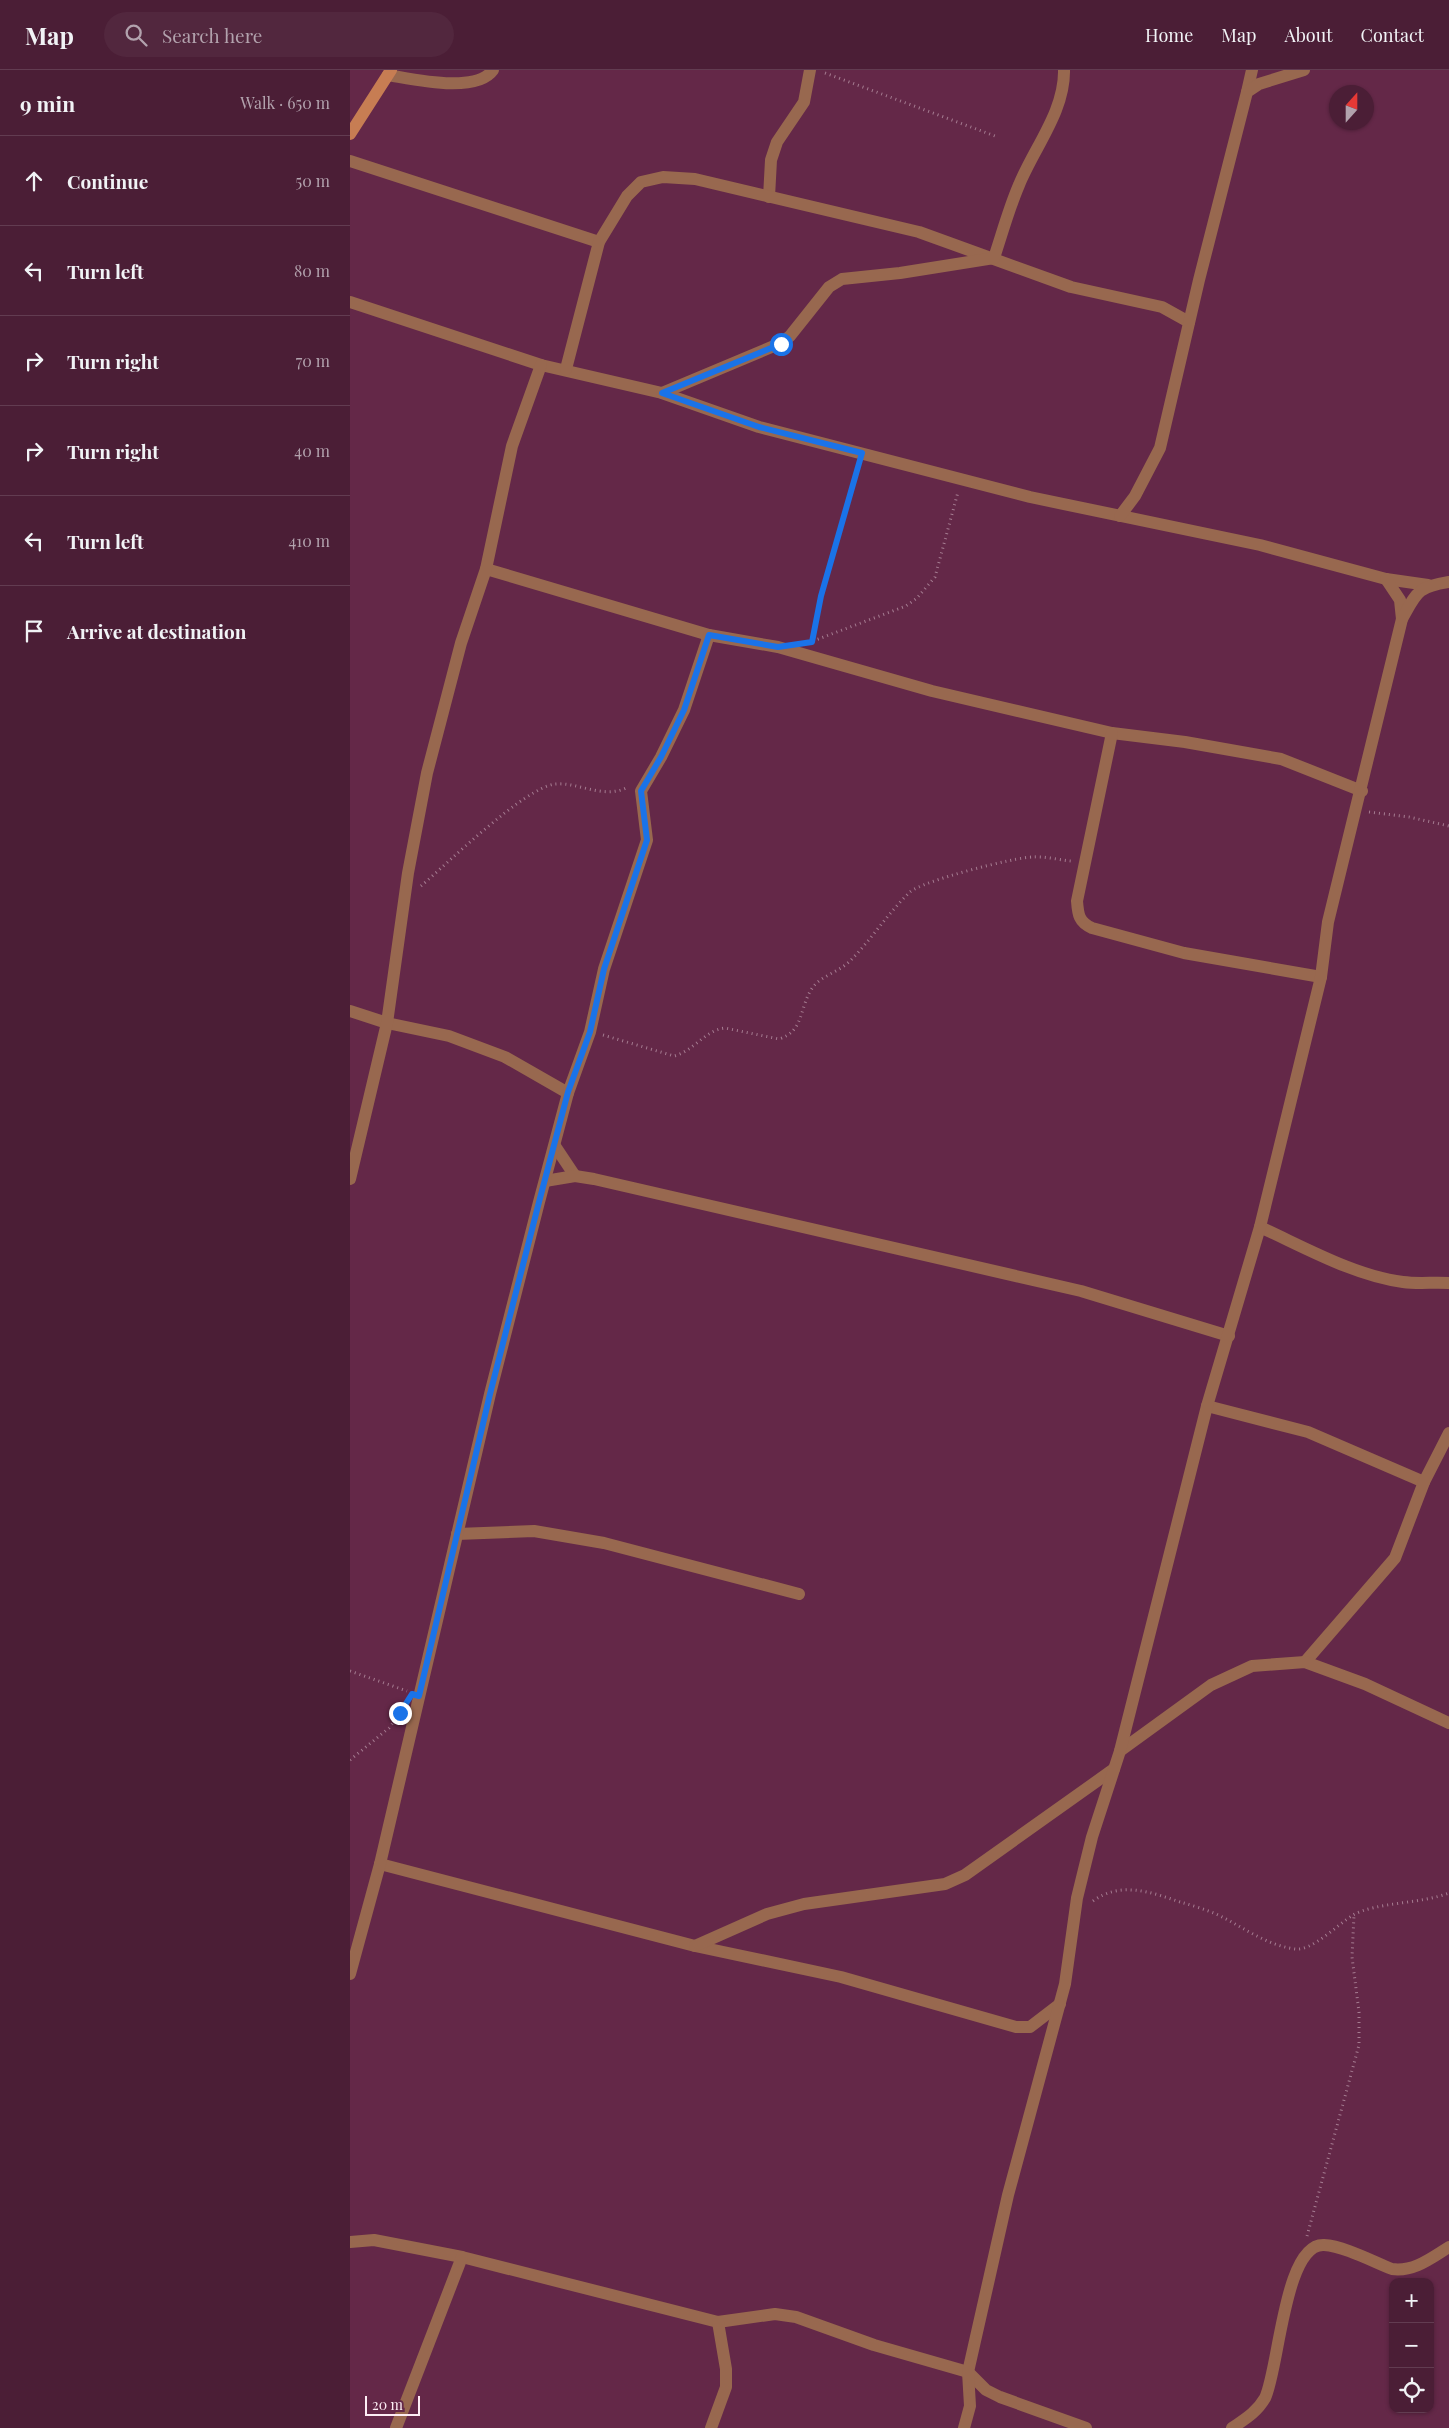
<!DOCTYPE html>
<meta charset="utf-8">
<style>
body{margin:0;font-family:"Playfair Display",serif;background:#52273e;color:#f1f3f6}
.controls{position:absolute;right:15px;bottom:15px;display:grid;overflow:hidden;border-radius:10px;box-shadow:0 1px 4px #0004}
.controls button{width:45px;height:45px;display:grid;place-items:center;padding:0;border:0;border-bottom:1px solid #623c51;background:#4b1e36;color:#f1f3f6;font:25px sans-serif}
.compass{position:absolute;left:979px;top:15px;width:45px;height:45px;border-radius:50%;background:#4b1e36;box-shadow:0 1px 4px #0004;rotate:21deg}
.scale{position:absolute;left:15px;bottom:12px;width:55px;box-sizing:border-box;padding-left:5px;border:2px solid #fdedf4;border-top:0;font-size:14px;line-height:18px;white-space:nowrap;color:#fdedf4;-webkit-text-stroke:4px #642848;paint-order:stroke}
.stop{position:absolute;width:15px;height:15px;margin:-11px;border:4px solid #1a73e8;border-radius:50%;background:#fff}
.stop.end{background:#1a73e8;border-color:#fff;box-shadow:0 1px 5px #0008}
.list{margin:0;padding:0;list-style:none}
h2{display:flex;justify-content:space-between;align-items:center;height:65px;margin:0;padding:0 20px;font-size:21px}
h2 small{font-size:16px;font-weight:400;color:#b2a2ad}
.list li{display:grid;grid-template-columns:32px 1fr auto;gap:15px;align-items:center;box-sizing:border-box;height:90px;padding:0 20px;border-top:1px solid #623c51}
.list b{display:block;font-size:19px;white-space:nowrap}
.list em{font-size:16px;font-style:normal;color:#b2a2ad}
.icon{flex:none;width:28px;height:28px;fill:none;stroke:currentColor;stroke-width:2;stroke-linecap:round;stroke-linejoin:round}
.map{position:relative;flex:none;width:1099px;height:2358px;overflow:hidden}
header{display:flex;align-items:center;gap:30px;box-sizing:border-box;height:70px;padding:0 25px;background:#4b1e36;border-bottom:1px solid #623c51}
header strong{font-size:24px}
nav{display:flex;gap:28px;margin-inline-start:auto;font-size:18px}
.search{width:350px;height:45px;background:#52273e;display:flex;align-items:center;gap:12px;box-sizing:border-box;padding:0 18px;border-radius:28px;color:#b2a2ad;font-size:19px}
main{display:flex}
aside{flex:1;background:#4b1e36}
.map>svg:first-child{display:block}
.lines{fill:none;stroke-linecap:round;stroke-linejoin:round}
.path{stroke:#a57c91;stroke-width:3;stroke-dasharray:1 4;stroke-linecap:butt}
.street{stroke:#98684f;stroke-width:12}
.secondary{stroke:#c77d53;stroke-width:12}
.route{stroke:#1a73e8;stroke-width:6}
</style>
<header>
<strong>Map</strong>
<div class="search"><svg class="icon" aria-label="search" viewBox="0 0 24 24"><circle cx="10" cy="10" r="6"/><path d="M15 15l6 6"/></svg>Search here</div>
<nav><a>Home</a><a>Map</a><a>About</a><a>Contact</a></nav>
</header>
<main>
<aside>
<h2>9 min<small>Walk · 650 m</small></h2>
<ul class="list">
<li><svg class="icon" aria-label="ahead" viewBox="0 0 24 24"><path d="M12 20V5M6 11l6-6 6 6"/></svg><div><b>Continue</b></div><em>50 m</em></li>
<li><svg class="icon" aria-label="left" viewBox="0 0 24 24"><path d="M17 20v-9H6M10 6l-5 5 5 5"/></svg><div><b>Turn left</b></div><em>80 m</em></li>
<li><svg class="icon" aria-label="right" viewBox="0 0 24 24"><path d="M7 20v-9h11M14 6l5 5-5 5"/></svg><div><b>Turn right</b></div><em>70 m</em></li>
<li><svg class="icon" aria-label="right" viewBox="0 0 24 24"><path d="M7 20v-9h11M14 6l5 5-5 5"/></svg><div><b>Turn right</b></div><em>40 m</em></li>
<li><svg class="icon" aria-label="left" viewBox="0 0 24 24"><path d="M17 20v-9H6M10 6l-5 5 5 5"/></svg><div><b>Turn left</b></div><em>410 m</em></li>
<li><svg class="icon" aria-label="arrive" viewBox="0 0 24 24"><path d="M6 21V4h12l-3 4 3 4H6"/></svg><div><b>Arrive at destination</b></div></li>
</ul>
</aside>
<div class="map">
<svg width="1099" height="2358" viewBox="0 0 1099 2358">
<rect width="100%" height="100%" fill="#642848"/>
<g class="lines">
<!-- path -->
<g class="path">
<polyline points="475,3 645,66"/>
<polyline points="462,571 471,526 508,398"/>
<polyline points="463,571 556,536 567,528 585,507 608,422"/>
<polyline points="1019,742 1059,747 1099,756"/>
<path d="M71 816C98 793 174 718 205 714 228 712 253 729 276 718"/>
<path d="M253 965 324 986C344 981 355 960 375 958L429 969C455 961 449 936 463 917 471 906 489 902 500 891 521 870 538 843 560 822 572 811 665 787 683 787 695 786 709 790 721 791"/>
<polyline points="0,1601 57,1621"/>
<polyline points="0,1690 39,1658 49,1645"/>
<path d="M743 1831C770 1811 801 1822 830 1832 841 1835 854 1839 866 1844 892 1856 915 1875 945 1879 963 1881 988 1854 1003 1845 1026 1832 1071 1834 1099 1823"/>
<polyline points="957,2166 1009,1975 1009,1942 1002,1887 1004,1845"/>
</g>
<!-- street -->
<g class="street">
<path d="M38 5C63 9 126 24 143 0"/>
<polyline points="897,22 902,0"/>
<polyline points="0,91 249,172"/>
<polyline points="419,127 421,90 427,72 454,32 460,0"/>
<polyline points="0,232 191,295 312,323 409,357 680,427 910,475 1036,509 1078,515"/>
<polyline points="216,299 249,172 277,126 291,112 313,107 345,109 569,162 721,217 812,237 839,252"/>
<path d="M312 323 431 273 440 266 479 217 492 209 550 203 644 188C652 164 659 138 669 115 684 78 715 41 714 0"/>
<polyline points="770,446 785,426 810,378 849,210 897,22 909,14 954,0"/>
<polyline points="136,499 359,565 428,577 582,621 762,663 835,672 931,689 1012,721"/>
<polyline points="1036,509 1050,530 1052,549"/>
<path d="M762 663 727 831C728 845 729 852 742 858L834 883 971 907"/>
<polyline points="0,941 37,953 99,966 155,987 218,1023"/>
<polyline points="205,1076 225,1106"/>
<polyline points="0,1109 37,953 58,803 77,703 111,573 136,499 162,376 191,295"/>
<polyline points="195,1111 225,1106 244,1109 731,1221 879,1266"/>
<path d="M910 1157C954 1177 1005 1206 1053 1212 1068 1214 1084 1212 1099 1213"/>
<polyline points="857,1336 958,1362 1074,1412"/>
<polyline points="107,1464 184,1461 254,1473 449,1524"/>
<polyline points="955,1592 1045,1488 1074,1412 1099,1363"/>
<polyline points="770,1681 861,1615 902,1596 955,1592 1015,1614 1099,1653"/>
<polyline points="30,1794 345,1876 491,1907 666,1957 680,1957 710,1934"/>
<polyline points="345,1876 417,1844 454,1834 595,1814 615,1805 764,1699"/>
<polyline points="0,1904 30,1794 140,1324 189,1132 218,1023 240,962 254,899 297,770 291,721 311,687 334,640 359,565"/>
<polyline points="0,2172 24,2170 112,2187 368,2252 425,2244 446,2247 524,2275 618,2302 636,2320 650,2327 736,2358"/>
<polyline points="46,2358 112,2187"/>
<polyline points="361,2358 376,2317 376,2299 368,2252"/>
<path d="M614 2358 620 2336 618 2302 658 2125 715 1914 727 1828 742 1767 770 1681 857 1336 910 1157 971 907 978 852 1052 549C1067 522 1067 517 1099 512"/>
<path d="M882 2358C895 2349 907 2342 915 2328 929 2300 934 2173 974 2175 994 2176 1024 2192 1042 2199 1064 2202 1081 2188 1099 2177"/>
</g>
<!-- secondary -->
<polyline class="secondary" points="0,64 41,0"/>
</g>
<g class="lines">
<!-- route -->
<polyline class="route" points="50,1643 62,1624 69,1626 140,1324 189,1132 218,1022 240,962 254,899 297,770 291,721 311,687 334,640 359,565 428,577 462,572 471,526 512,383 409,357 312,323 431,274"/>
</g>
</svg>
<div class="controls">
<button>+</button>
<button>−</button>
<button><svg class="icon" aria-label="locate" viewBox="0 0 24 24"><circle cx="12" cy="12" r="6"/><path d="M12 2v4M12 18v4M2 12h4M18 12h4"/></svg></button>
</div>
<svg class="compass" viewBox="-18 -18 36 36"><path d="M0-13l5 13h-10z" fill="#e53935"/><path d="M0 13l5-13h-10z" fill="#b2a2ad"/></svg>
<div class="scale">20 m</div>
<div class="stop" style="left:431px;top:274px"></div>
<div class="stop end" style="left:50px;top:1643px"></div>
</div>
</main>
